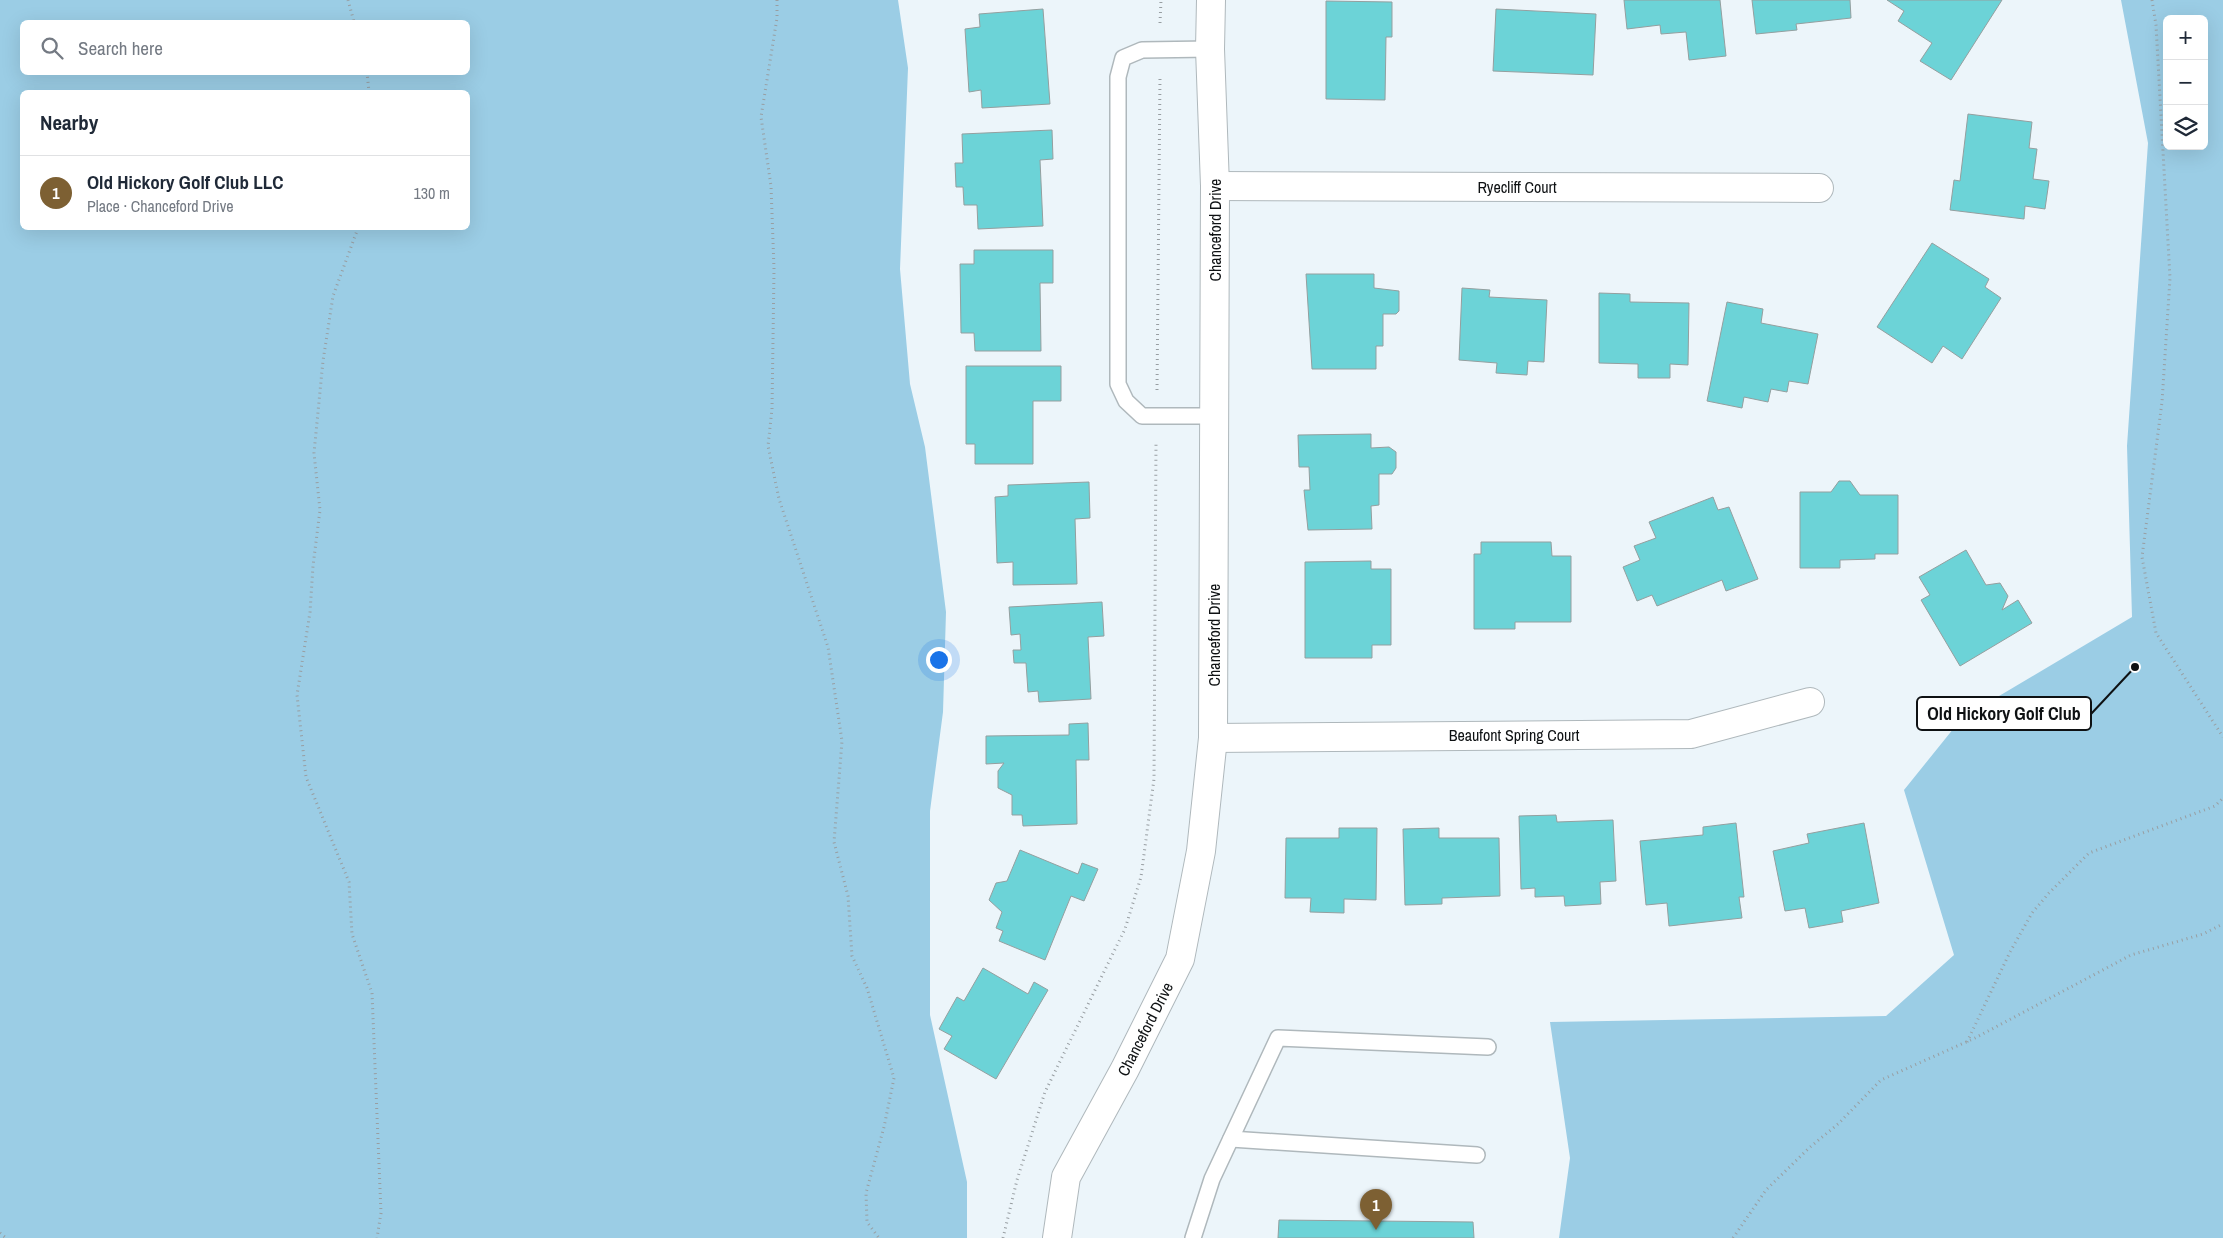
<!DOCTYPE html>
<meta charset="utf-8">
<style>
body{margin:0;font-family:"Archivo Narrow",sans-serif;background:#f2f2f3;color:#1f2937}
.controls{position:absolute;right:15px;top:15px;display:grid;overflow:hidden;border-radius:8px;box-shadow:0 5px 20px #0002}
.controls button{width:45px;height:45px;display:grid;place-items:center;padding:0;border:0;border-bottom:1px solid #e0e1e3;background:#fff;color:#1f2937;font:25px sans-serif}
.you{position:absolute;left:938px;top:659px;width:18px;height:18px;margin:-12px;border:4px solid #fff;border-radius:50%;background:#1a73e8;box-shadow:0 0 0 8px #1a73e833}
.badge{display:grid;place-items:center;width:32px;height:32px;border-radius:50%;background:#7d6033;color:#fff;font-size:16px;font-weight:700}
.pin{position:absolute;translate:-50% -41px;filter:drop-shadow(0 1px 2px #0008)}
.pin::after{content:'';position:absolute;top:26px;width:18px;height:15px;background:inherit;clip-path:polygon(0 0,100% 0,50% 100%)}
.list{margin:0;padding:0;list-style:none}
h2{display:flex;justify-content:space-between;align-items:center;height:65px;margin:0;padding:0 20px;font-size:21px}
h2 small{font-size:16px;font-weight:400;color:#747a83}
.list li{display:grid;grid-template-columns:32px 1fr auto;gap:15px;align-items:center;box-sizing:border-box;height:75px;padding:0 20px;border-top:1px solid #e0e1e3}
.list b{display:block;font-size:19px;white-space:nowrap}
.list p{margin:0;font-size:16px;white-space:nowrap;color:#747a83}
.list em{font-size:16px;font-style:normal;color:#747a83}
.icon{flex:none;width:28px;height:28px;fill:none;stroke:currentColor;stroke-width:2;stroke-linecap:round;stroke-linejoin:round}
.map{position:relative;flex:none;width:2223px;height:1238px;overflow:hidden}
.search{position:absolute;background:#fff;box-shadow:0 5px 20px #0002;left:20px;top:20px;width:450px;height:55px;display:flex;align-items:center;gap:12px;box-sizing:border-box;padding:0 18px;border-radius:8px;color:#747a83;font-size:19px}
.panel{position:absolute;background:#fff;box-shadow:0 5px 20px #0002;left:20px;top:90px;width:450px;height:140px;border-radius:8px}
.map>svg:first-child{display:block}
.green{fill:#9bcde5;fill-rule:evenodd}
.building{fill:#6cd3d7;stroke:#949f9f}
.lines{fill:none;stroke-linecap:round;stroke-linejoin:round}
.lane-casing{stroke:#afb8bc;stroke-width:18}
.street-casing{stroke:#afb8bc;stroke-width:30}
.secondary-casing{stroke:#afb8bc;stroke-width:30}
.path{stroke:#989ea2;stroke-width:3;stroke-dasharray:1 4;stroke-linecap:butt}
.lane{stroke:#fff;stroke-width:15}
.street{stroke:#fff;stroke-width:28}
.secondary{stroke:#fff;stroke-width:28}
.labels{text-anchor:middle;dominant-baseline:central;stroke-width:4.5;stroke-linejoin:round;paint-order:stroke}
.street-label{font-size:16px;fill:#0e1113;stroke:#fff}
.leader{fill:none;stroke:#0e1113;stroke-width:2}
.callout-dot{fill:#0e1113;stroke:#fff;stroke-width:2}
.callout{fill:#fff;stroke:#0e1113;stroke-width:2}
.callout-label{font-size:18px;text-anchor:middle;font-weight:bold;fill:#0e1113}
</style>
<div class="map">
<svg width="2223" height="1238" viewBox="0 0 2223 1238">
<rect width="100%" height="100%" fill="#ecf5fa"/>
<!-- green -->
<g class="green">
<path d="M0 0H898L908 68 900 269 910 384 925 447 946 612 943 712 930 811V1015L967 1182V1238H0ZM22 22H468V72H22ZM22 92H468V228H22Z"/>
<path d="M2121 0H2223V1238H1559L1570 1158 1550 1022 1886 1016 1954 955 1904 790 1962 718 2132 617 2127 446 2148 143ZM2167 19H2204V146H2167Z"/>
</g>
<!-- building -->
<g class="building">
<polygon points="1624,0 1720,0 1726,56 1689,60 1686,32 1661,34 1660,25 1627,29"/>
<polygon points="1752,0 1850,0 1851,18 1796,24 1797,30 1756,34"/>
<polygon points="1887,0 2002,0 1951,80 1920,61 1932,43 1898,21 1904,11"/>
<polygon points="1326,1 1392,2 1392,37 1386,37 1385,100 1326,99"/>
<polygon points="1043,9 1050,104 982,108 981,90 969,92 965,29 980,27 979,14"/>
<polygon points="1496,9 1596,14 1593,75 1493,71"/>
<polygon points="1968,114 2032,122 2029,148 2037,149 2033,179 2049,181 2045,209 2025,206 2024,219 1950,210 1954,180 1960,181"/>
<polygon points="1052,130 1053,159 1040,160 1043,226 978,229 977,205 964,205 963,187 956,187 955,163 963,163 962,134"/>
<polygon points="1932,243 1989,279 1985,287 2001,298 1962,359 1943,346 1932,363 1877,327"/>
<polygon points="974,250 1053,250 1053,283 1040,283 1041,351 975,351 974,333 961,333 960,264 974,264"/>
<polygon points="1306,274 1374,274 1374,288 1399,291 1399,311 1396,314 1383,314 1383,346 1376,346 1376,369 1312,369"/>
<polygon points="1462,288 1490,290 1489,297 1547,300 1544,362 1528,361 1527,375 1496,373 1497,363 1459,360"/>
<polygon points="1599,293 1630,294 1630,302 1689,303 1688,365 1670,364 1670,378 1638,378 1638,364 1599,363"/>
<polygon points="1727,302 1763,309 1761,323 1818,334 1808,384 1789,381 1787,392 1771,389 1768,402 1744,397 1742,408 1707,401"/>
<polygon points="966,366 1061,366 1061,401 1033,401 1033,464 975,464 975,444 966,444"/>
<polygon points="1371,434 1371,448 1389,447 1396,452 1396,468 1392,474 1379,474 1379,505 1371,506 1372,529 1308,530 1304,490 1310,490 1309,467 1299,467 1298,435"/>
<polygon points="1839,481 1850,481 1860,495 1898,495 1898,554 1875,554 1875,559 1840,560 1840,568 1800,568 1800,492 1831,492"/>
<polygon points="1089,482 1090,518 1075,519 1077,584 1013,585 1013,562 997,563 995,497 1008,496 1008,485"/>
<polygon points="1713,497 1718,510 1729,507 1758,579 1726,591 1722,580 1657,606 1652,595 1637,601 1623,567 1640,560 1634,546 1656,538 1649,522"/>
<polygon points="1481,542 1551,542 1552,556 1571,556 1571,622 1515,622 1515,629 1474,629 1474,554 1481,554"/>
<polygon points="1966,550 1986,585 2000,583 2008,596 2002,610 2018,600 2032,623 1960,666 1921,600 1930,595 1919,577"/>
<polygon points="1371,561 1371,569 1391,569 1391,645 1372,645 1372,658 1305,658 1305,562"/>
<polygon points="1102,602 1104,636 1088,637 1091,699 1039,702 1038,691 1028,692 1026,663 1014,663 1013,650 1021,650 1020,634 1011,635 1009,607"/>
<polygon points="1088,723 1089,760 1076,760 1077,824 1023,826 1022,815 1012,815 1012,795 998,788 998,771 1004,763 986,764 986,736 1069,735 1069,724"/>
<polygon points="1556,815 1557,822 1613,820 1616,881 1600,882 1601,904 1565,906 1564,896 1535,897 1535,888 1521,889 1519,816"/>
<polygon points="1736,823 1744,897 1739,897 1742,918 1669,926 1667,903 1646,905 1640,841 1703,835 1703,827"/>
<polygon points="1864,823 1879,903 1841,911 1843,922 1809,928 1805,908 1785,911 1773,851 1809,843 1807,834"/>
<polygon points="1339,828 1377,828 1376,900 1344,899 1344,913 1310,912 1311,898 1285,898 1286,838 1339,838"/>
<polygon points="1439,828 1439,838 1499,838 1500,896 1442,898 1442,904 1405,905 1403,829"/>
<polygon points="1020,850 1078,874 1082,863 1098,869 1084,901 1071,896 1045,960 999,941 1003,931 996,928 1002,912 989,900 996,883 1007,881"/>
<polygon points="983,968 1028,994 1034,982 1048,990 996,1079 944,1049 952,1036 939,1029 957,997 964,1001"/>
<polygon points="1279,1220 1473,1222 1474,1238 1278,1238"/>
</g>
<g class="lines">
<!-- lane casing -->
<g class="lane-casing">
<g id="lane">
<polyline points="1210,49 1142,50 1123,58 1118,77 1118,384 1126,401 1142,416 1214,416"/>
<polyline points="1231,1139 1477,1155"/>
<polyline points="1193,1238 1212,1179 1278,1038 1488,1047"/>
</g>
</g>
<!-- street casing -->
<g class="street-casing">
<g id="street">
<polyline points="1215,186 1819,188"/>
<polyline points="1213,738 1691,734 1810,702"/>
</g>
</g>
<!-- secondary casing -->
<g class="secondary-casing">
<polyline id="secondary" points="1057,1238 1066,1177 1125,1069 1180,959 1201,851 1213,738 1215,186 1210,49 1211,0"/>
</g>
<!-- path -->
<g class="path">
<polyline points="348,0 354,22"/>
<polyline points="777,0 777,18 761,117 771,186 774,269 772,409 768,446 779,499 828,647 842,741 834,842 848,896 852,956 867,988 894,1078 884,1127 866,1193 867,1222 879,1238"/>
<polyline points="2152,0 2156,25 2170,278 2162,402 2142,557 2156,633 2223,737"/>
<polyline points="1160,23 1161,0"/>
<polyline points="367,72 369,92"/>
<polyline points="358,228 333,296 323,361 314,453 320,510 313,566 310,612 297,695 306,777 349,882 352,934 372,993 381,1213 377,1238"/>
<polyline points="1157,390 1160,77"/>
<polyline points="1967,1042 2010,952 2032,913 2049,893 2089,853 2215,806 2223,798"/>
<polyline points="0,1233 6,1238"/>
<polyline points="1003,1238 1017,1180 1045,1092 1125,929 1141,877 1154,779 1156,444"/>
<polyline points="1733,1238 1766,1190 1809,1148 1838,1124 1881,1080 1975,1038 2131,955 2203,934 2223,924"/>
</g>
<!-- lane -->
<use href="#lane" class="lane"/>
<!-- street -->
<use href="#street" class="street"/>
<!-- secondary -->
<use href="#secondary" class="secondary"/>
</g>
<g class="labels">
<!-- street labels -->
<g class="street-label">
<text x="1517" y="187">Ryecliff Court</text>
<text transform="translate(1215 230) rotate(-90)">Chanceford Drive</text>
<text transform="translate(1214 635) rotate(-90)">Chanceford Drive</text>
<text x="1514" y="735">Beaufont Spring Court</text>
<text transform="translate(1145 1029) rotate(-63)">Chanceford Drive</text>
</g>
</g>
<!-- callouts -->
<path class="leader" d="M2135 667L2091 714"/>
<circle class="callout-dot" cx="2135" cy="667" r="5"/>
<rect class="callout" x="1917" y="697" width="174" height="33" rx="5"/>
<g class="callout-label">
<text x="2004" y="720">Old Hickory Golf Club</text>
</g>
</svg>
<div class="controls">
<button>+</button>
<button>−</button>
<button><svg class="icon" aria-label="layers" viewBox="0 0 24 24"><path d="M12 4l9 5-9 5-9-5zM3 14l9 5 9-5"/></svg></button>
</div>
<div class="you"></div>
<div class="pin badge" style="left:1376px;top:1230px">1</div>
<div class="search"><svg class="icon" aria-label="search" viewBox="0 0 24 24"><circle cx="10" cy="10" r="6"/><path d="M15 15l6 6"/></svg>Search here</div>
<section class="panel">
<h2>Nearby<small></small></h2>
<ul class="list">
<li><span class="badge">1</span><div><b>Old Hickory Golf Club LLC</b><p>Place · Chanceford Drive</p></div><em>130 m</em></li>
</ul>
</section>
</div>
